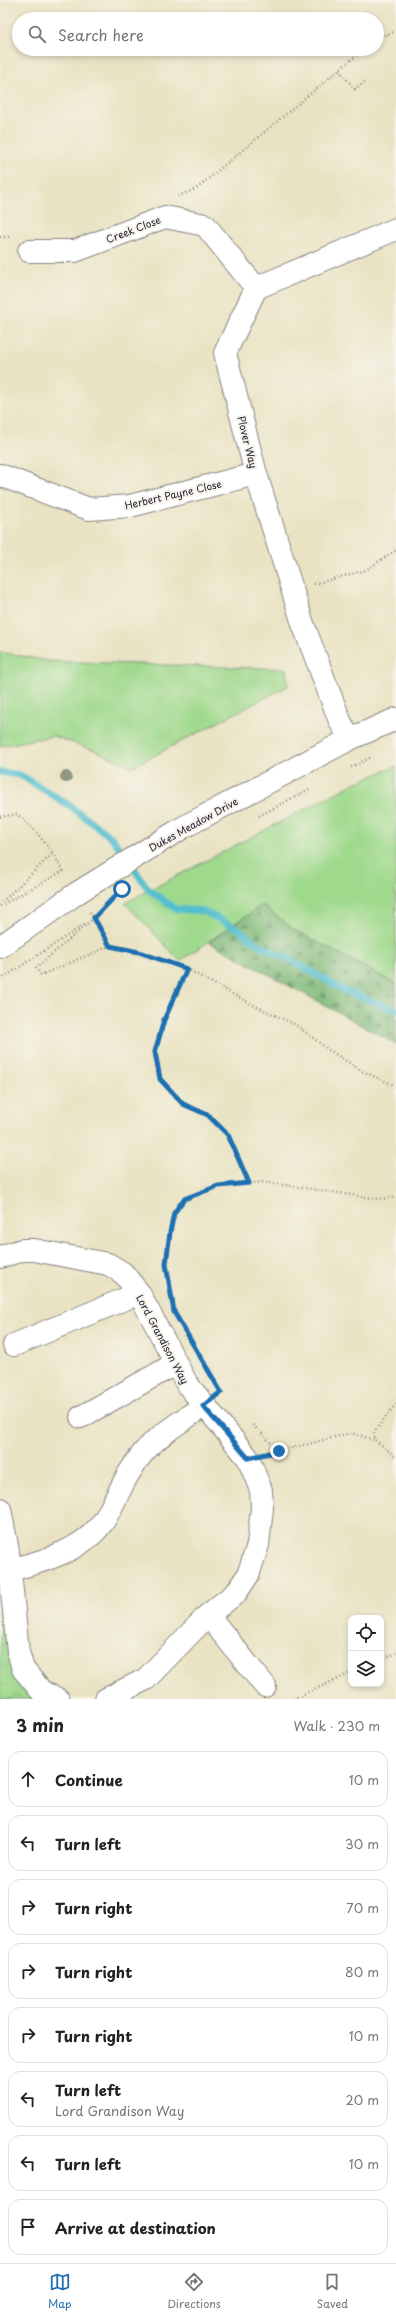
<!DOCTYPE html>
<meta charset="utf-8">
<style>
body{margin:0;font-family:"Playpen Sans",sans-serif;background:#f6f6f6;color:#222}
.controls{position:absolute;right:12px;bottom:12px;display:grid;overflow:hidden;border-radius:8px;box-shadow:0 2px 6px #0003}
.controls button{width:36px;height:36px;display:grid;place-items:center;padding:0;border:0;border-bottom:1px solid #e0e0e0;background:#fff;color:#222;font:20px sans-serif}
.stop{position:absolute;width:12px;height:12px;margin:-9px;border:3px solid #1f6fb2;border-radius:50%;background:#fff}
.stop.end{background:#1f6fb2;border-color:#fff;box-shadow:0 1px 4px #0008}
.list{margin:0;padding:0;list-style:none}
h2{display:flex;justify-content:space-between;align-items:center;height:52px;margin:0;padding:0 16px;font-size:17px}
h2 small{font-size:13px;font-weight:400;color:#767676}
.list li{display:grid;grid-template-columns:26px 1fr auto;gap:12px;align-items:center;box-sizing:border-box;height:56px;margin:0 8px 8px;padding:0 8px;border:1px solid #e0e0e0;border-radius:12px}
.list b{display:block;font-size:15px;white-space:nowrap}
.list p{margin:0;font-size:13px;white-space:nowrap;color:#767676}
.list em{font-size:13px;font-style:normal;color:#767676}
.icon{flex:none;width:22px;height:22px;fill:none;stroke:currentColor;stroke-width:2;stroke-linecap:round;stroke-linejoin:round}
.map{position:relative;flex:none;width:396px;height:1699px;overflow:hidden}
.search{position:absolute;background:#fff;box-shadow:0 2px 6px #0003;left:12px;right:12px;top:12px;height:44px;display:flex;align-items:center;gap:10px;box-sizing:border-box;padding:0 14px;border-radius:22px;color:#767676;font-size:15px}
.sheet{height:564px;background:#fff}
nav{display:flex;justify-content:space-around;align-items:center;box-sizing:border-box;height:56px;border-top:1px solid #e0e0e0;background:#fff;font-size:11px;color:#767676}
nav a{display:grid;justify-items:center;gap:2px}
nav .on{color:#1f6fb2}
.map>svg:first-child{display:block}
.green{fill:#9fd98c;stroke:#607e64}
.forest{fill:url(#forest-firs);stroke:#506e5a}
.park{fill:url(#park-tufts);stroke:#607e64}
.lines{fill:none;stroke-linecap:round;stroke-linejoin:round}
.stream{stroke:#54bfcf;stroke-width:7}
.minor-casing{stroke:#86827f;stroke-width:24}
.path{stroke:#86827f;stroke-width:2.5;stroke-dasharray:1 3;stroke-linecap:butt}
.minor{stroke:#fff;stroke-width:22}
.tree{fill:#909785}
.route{stroke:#1f6fb2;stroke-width:5}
.labels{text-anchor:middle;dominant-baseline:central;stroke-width:4;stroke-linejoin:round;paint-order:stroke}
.street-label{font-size:10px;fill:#22223b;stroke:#f7f3e8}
</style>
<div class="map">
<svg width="396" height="1699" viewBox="0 0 396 1699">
<defs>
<pattern id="forest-firs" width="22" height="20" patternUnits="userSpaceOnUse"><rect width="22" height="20" fill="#7fb978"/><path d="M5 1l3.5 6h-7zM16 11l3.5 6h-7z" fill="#689664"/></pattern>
<pattern id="park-tufts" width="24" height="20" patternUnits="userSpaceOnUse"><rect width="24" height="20" fill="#9fd98c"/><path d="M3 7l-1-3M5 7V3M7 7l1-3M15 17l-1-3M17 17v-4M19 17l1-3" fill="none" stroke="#89ba7a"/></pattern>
</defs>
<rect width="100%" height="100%" fill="#f7f3e8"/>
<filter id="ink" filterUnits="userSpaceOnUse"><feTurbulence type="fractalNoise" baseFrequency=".025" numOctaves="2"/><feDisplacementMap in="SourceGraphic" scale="8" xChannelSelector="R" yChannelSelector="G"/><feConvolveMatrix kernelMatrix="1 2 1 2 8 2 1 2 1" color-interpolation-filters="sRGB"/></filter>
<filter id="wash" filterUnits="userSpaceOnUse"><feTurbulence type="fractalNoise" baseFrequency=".012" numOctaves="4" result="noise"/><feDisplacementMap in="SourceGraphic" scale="16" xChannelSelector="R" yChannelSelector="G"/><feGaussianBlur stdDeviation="0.9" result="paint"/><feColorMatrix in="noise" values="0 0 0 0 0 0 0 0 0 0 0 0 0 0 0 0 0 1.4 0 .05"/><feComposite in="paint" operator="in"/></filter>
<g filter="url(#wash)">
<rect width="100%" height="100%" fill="#e9e3c3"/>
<!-- green -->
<g class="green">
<polygon points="0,652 48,661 286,669 288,686 132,767 94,750 53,736 0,746"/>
<polygon points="396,766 396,984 296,931 262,905 180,961 125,903 353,784"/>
</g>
<!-- forest -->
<polygon class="forest" points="262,905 296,931 396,984 396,1044 209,942"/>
<!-- park -->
<polygon class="park" points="0,1590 6,1639 37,1699 0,1699"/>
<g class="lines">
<!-- stream -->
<polyline class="stream" points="0,772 20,775 69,805 112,838 149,890 176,909 203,911 238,929 259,945 293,961 345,991 396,1010"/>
</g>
</g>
<g filter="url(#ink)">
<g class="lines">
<!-- minor casing -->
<g class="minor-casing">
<g id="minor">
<polyline points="29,251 75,251 165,217 205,225 256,288"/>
<polyline points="0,475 89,509 130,506 256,474"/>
<polyline points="350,739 340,721 303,624 256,474 225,353 256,288 396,229"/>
<polyline points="0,947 77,893 182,828 350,739 396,719"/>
<polyline points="0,1257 22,1250 34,1250 108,1264 123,1273 139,1293 187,1384 248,1458 261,1490 262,1508 258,1545 248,1575 236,1593 208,1615 146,1679 106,1699"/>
<polyline points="14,1345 139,1293"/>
<polyline points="81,1417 175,1364"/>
<polyline points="0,1509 8,1551 18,1652 23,1669 42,1692 58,1699"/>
<path d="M9 1570C43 1562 88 1549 106 1517 119 1494 126 1473 143 1453 159 1434 184 1420 203 1406"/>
<polyline points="208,1615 265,1686"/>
</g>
</g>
<!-- path -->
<g class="path">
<polyline points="377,38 396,31"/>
<polyline points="339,70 355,89 367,80"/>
<polyline points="178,196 196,189 364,49"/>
<polyline points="0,237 11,237"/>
<polyline points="314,584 366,570 396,550"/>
<polyline points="351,767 372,757"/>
<polyline points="259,816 311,788"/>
<polyline points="0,817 17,814 36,832 53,853 0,904"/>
<polyline points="53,853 63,871"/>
<polyline points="0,906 63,871 65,874"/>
<polyline points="90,912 110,946"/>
<polyline points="94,918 36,968 41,975 110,946 139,952 187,969 249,1003 296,1025 329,1050 362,1071 396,1086"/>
<polyline points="94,918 110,902"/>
<polyline points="187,969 164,1020 155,1052 160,1079 183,1104 208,1115 228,1135 249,1183"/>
<polyline points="0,980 85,924"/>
<polyline points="173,1306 166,1264 174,1213 184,1199 219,1186 264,1182 379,1199 396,1197"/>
<polyline points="396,1404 374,1432 375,1440 396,1457"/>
<polyline points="253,1425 279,1451"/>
<polyline points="272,1453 351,1433 375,1440"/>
<polyline points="381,1660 396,1653"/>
<polyline points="293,1699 351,1673"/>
</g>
<!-- minor -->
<use href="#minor" class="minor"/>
</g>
<!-- trees -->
<circle class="tree" cx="66" cy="777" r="6"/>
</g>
<g class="lines" filter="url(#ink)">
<!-- route -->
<polyline class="route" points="122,889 94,918 110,946 139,952 187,969 164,1020 155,1052 160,1079 183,1104 208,1115 228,1135 249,1183 218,1186 184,1199 174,1213 170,1232 166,1264 174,1312 221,1392 203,1406 248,1458 279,1451"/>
</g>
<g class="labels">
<!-- street labels -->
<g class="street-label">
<text transform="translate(133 229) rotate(-21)">Creek Close</text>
<text transform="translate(248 442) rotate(76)">Plover Way</text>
<text transform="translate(173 494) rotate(-13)">Herbert Payne Close</text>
<text transform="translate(193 824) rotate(-29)">Dukes Meadow Drive</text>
<text transform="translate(163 1339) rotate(62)">Lord Grandison Way</text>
</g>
</g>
</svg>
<div class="controls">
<button><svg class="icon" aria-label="locate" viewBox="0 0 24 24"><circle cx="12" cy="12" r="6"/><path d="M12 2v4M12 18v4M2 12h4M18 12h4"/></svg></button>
<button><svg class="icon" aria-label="layers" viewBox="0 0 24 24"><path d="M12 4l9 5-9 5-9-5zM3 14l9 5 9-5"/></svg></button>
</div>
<div class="stop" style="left:122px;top:889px"></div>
<div class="stop end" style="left:279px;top:1451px"></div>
<div class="search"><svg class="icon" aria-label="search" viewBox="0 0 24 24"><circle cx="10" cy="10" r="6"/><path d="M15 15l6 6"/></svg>Search here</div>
</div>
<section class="sheet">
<h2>3 min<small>Walk · 230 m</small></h2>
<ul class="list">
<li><svg class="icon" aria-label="ahead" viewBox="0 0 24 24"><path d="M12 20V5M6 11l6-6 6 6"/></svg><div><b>Continue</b></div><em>10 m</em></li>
<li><svg class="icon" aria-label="left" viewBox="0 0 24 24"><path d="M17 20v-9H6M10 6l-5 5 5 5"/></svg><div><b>Turn left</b></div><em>30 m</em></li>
<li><svg class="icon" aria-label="right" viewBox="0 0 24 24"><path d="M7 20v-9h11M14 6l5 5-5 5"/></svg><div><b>Turn right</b></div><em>70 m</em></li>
<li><svg class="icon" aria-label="right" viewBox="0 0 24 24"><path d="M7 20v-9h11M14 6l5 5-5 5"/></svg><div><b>Turn right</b></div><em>80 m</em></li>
<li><svg class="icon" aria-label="right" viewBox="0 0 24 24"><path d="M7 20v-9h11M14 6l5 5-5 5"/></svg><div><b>Turn right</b></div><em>10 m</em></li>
<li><svg class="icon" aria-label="left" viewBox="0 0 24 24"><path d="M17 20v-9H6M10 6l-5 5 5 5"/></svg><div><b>Turn left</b><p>Lord Grandison Way</p></div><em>20 m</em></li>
<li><svg class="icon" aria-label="left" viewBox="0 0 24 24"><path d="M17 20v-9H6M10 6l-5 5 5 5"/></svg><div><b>Turn left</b></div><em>10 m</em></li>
<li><svg class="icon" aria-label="arrive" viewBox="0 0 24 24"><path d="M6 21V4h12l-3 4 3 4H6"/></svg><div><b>Arrive at destination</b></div></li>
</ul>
</section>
<nav>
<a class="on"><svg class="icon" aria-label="map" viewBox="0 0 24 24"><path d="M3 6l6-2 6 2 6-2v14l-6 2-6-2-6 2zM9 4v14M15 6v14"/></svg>Map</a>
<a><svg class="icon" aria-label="directions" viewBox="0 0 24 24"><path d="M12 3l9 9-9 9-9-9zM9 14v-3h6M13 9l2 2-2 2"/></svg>Directions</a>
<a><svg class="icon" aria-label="saved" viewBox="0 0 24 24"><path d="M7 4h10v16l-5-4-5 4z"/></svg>Saved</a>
</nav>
